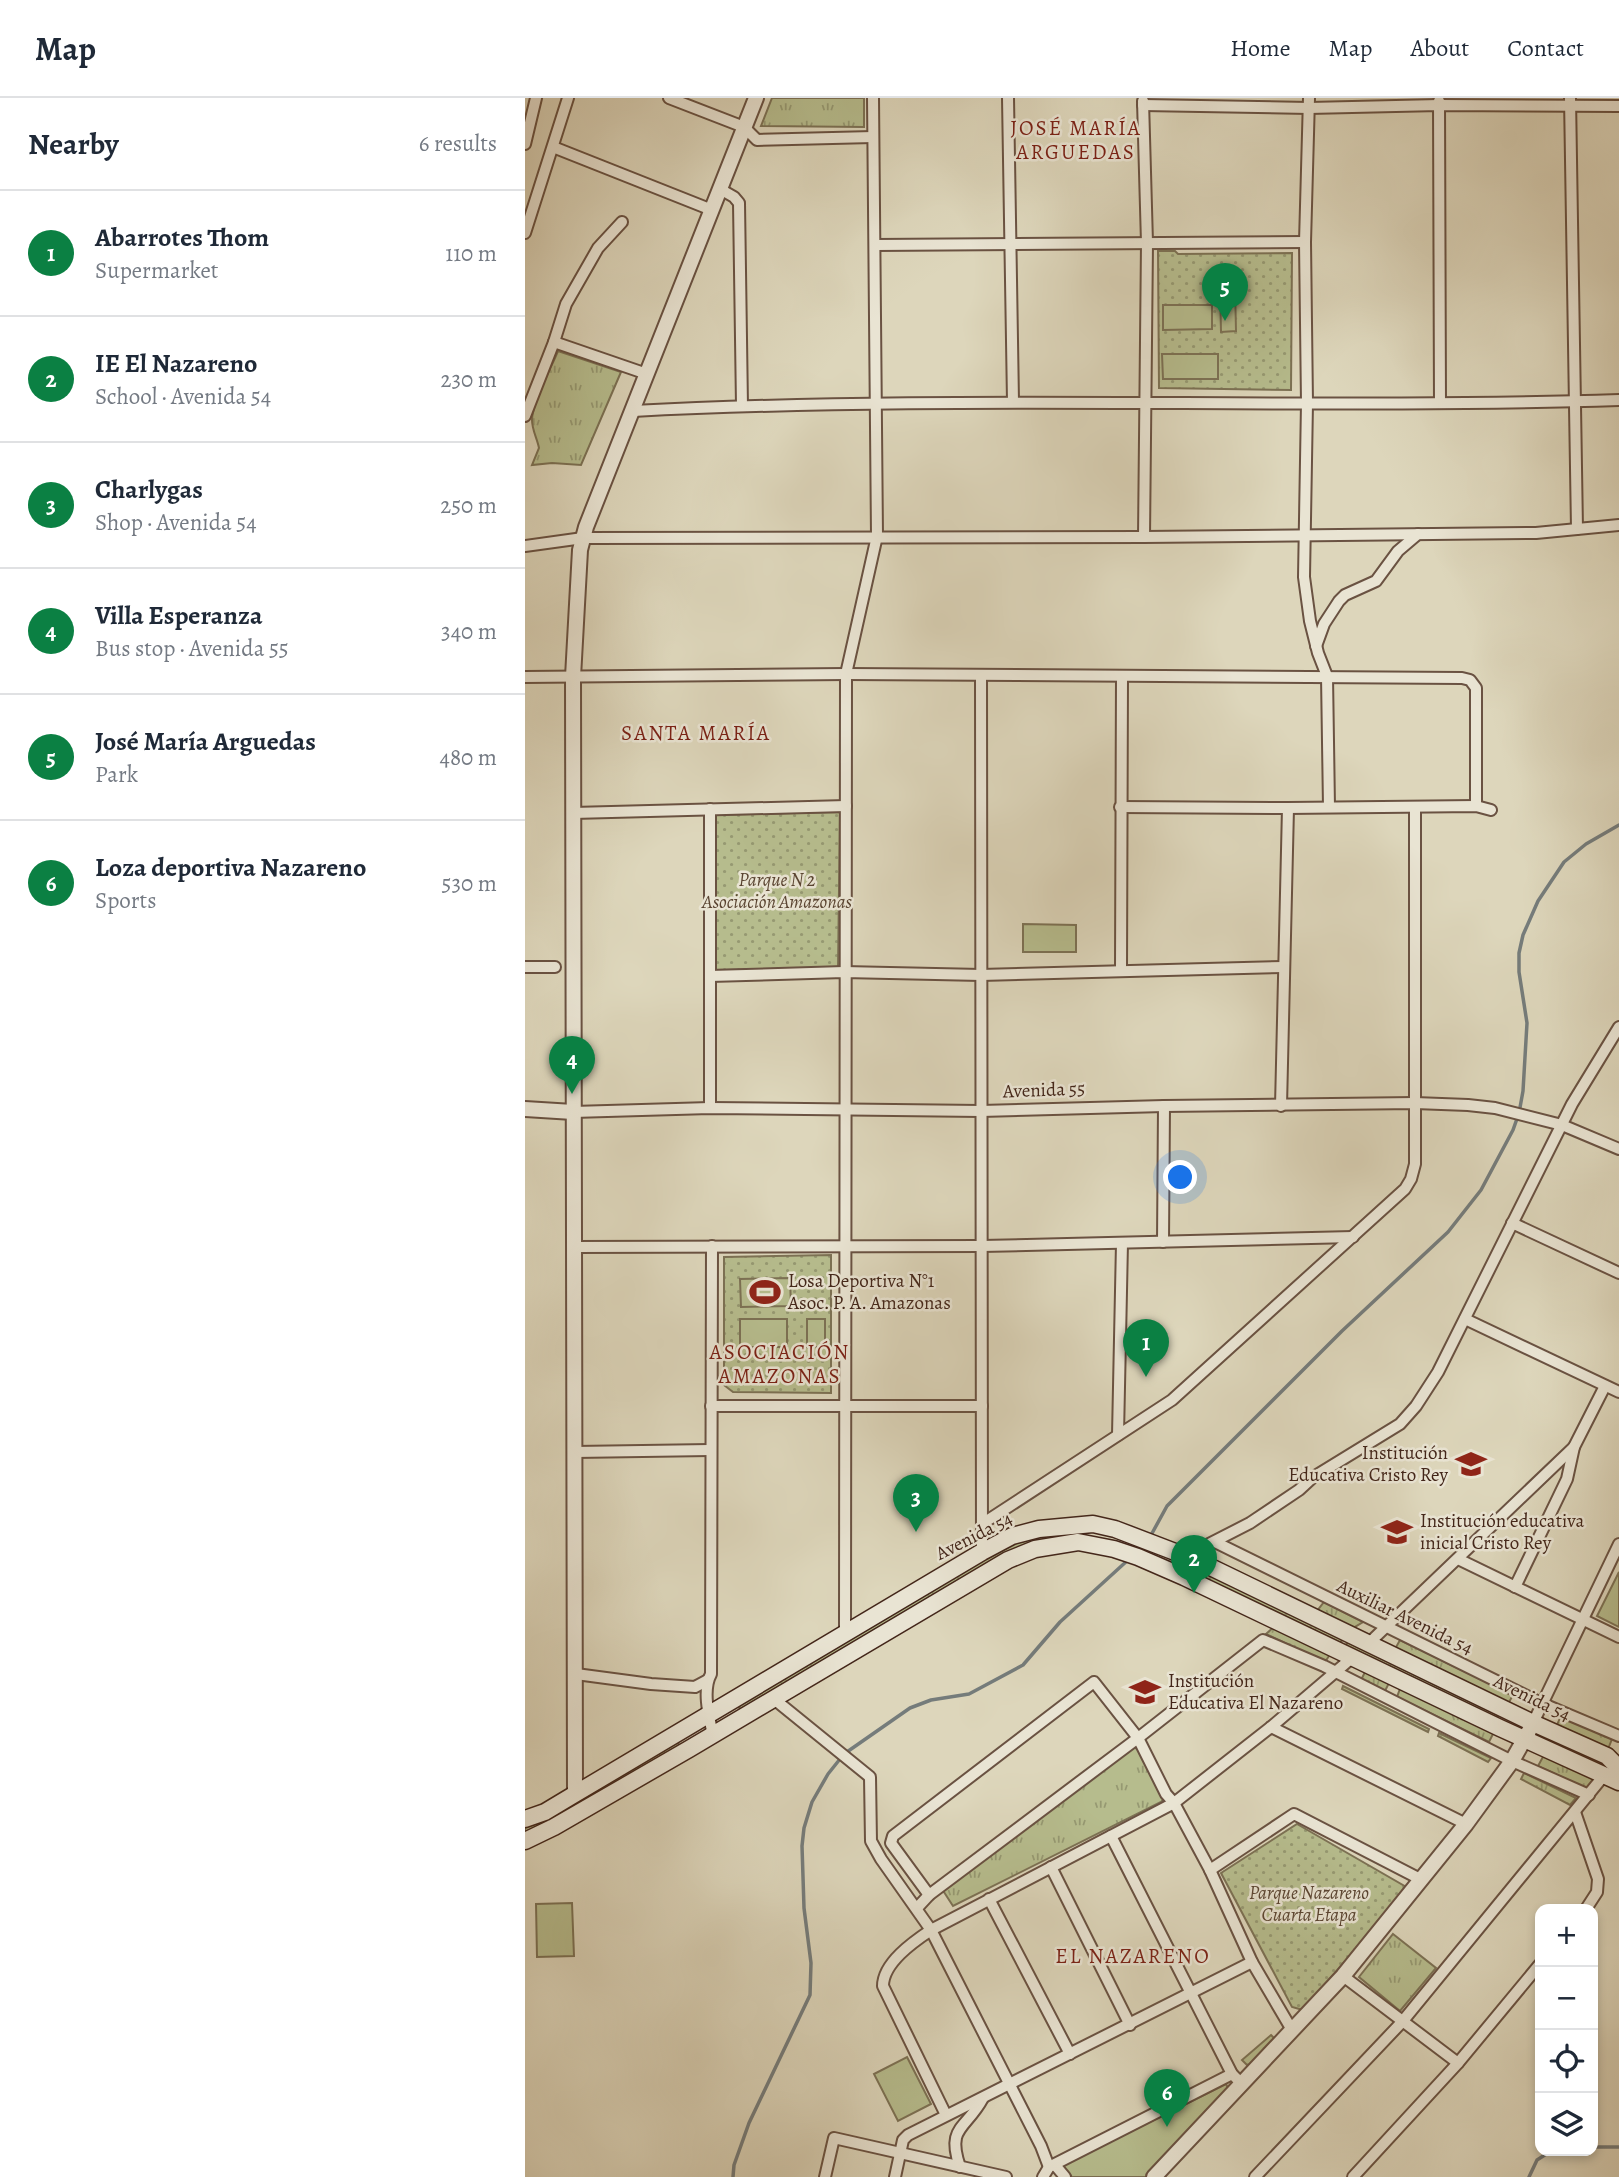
<!DOCTYPE html>
<meta charset="utf-8">
<style>
body{margin:0;font-family:Alegreya,serif;background:#f6f6f7;color:#1f2937}
.controls{position:absolute;right:21px;bottom:21px;display:grid;overflow:hidden;border-radius:14px;box-shadow:0 4px 10px #0003}
.controls button{width:63px;height:63px;display:grid;place-items:center;padding:0;border:0;border-bottom:2px solid #e0e1e3;background:#fff;color:#1f2937;font:35px sans-serif}
.you{position:absolute;left:656px;top:1080px;width:24px;height:24px;margin:-18px;border:5px solid #fff;border-radius:50%;background:#1a73e8;box-shadow:0 0 0 10px #1a73e833}
.badge{display:grid;place-items:center;width:46px;height:46px;border-radius:50%;background:#0b8043;color:#fff;font-size:23px;font-weight:700}
.pin{position:absolute;translate:-50% -58px;filter:drop-shadow(0 2px 4px #0008)}
.pin::after{content:'';position:absolute;top:37px;width:24px;height:21px;background:inherit;clip-path:polygon(0 0,100% 0,50% 100%)}
.list{margin:0;padding:0;list-style:none}
h2{display:flex;justify-content:space-between;align-items:center;height:91px;margin:0;padding:0 28px;font-size:30px}
h2 small{font-size:23px;font-weight:400;color:#747a83}
.list li{display:grid;grid-template-columns:46px 1fr auto;gap:21px;align-items:center;box-sizing:border-box;height:126px;padding:0 28px;border-top:2px solid #e0e1e3}
.list b{display:block;font-size:26px;white-space:nowrap}
.list p{margin:0;font-size:23px;white-space:nowrap;color:#747a83}
.list em{font-size:23px;font-style:normal;color:#747a83}
.icon{flex:none;width:38px;height:38px;fill:none;stroke:currentColor;stroke-width:2;stroke-linecap:round;stroke-linejoin:round}
.map{position:relative;flex:none;width:1094px;height:2079px;overflow:hidden}
header{display:flex;align-items:center;gap:42px;box-sizing:border-box;height:98px;padding:0 35px;background:#fff;border-bottom:2px solid #e0e1e3}
header strong{font-size:33px}
nav{display:flex;gap:38px;margin-inline-start:auto;font-size:24px}
main{display:flex}
aside{flex:1;background:#fff}
.map>svg:first-child{display:block}
.grass{fill:url(#grass-tufts);stroke:#7c7154;stroke-width:2}
.park{fill:url(#park-dots);stroke:#7c7154;stroke-width:2}
.pitch{fill:#b6bc8d;stroke:#7c7154;stroke-width:2}
.lines{fill:none;stroke-linecap:round;stroke-linejoin:round}
.stream{stroke:#757c7b;stroke-width:3.5}
.minor-casing{stroke:#6a5242;stroke-width:14}
.tertiary-casing{stroke:#6a5242;stroke-width:18}
.secondary-casing{stroke:#43261a;stroke-width:19}
.minor{stroke:#e9e4d3;stroke-width:10}
.tertiary{stroke:#e9e4d3;stroke-width:14}
.secondary{stroke:#e9e4d3;stroke-width:16}
.labels{text-anchor:middle;dominant-baseline:central;stroke-width:5;stroke-linejoin:round;paint-order:stroke}
.park-label{font-size:19px;font-style:italic;fill:#5a4431;stroke:#e9e4d3}
.street-label{font-size:19px;fill:#43261a;stroke:#e9e4d3}
.poi-label{font-size:19px;fill:#43261a;stroke:#e9e4d3;text-anchor:start}
.neighbourhood-label{font-size:21px;letter-spacing:2px;fill:#7a1f14;stroke:#e9e4d3}
</style>
<header>
<strong>Map</strong>
<nav><a>Home</a><a>Map</a><a>About</a><a>Contact</a></nav>
</header>
<main>
<aside>
<h2>Nearby<small>6 results</small></h2>
<ul class="list">
<li><span class="badge">1</span><div><b>Abarrotes Thom</b><p>Supermarket</p></div><em>110 m</em></li>
<li><span class="badge">2</span><div><b>IE El Nazareno</b><p>School · Avenida 54</p></div><em>230 m</em></li>
<li><span class="badge">3</span><div><b>Charlygas</b><p>Shop · Avenida 54</p></div><em>250 m</em></li>
<li><span class="badge">4</span><div><b>Villa Esperanza</b><p>Bus stop · Avenida 55</p></div><em>340 m</em></li>
<li><span class="badge">5</span><div><b>José María Arguedas</b><p>Park</p></div><em>480 m</em></li>
<li><span class="badge">6</span><div><b>Loza deportiva Nazareno</b><p>Sports</p></div><em>530 m</em></li>
</ul>
</aside>
<div class="map">
<svg width="1094" height="2079" viewBox="0 0 1094 2079">
<defs>
<pattern id="grass-tufts" width="24" height="20" patternUnits="userSpaceOnUse" patternTransform="scale(1.75)"><rect width="24" height="20" fill="#b6bc8d"/><path d="M3 7l-1-3M5 7V3M7 7l1-3M15 17l-1-3M17 17v-4M19 17l1-3" fill="none" stroke="#969972"/></pattern>
<pattern id="park-dots" width="8" height="8" patternUnits="userSpaceOnUse" patternTransform="scale(1.75)"><rect width="8" height="8" fill="#b6bc8d"/><path d="M2 2h.1M6 6h.1" fill="none" stroke="#969972" stroke-width="1.8" stroke-linecap="round"/></pattern>
</defs>
<rect width="100%" height="100%" fill="#ddd6bb"/>
<filter id="stains"><feTurbulence type="fractalNoise" baseFrequency=".00286" numOctaves="4"/><feColorMatrix values="0 0 0 0 .2 0 0 0 0 .09 0 0 0 0 .02 0 0 0 .5 -.17"/></filter>
<radialGradient id="worn" r=".72"><stop offset=".6" stop-color="#630" stop-opacity="0"/><stop offset="1" stop-color="#630" stop-opacity=".3"/></radialGradient>
<!-- grass -->
<g class="grass">
<polygon points="247,0 339,0 339,29 236,28"/>
<path d="M33 253 96 274 56 367 27 365 7 367 14 350C12 340 7 332 7 322 7 306 26 270 33 253Z"/>
<polygon points="542,1436 542,1438 215,1614 214,1607 478,1450 500,1440"/>
<polygon points="676,1472 819,1540 814,1546 672,1478 673,1473"/>
<polygon points="799,1504 838,1524 828,1530 792,1513"/>
<polygon points="751,1527 806,1555 800,1564 741,1536"/>
<polygon points="875,1542 988,1597 983,1606 870,1551"/>
<polygon points="824,1543 974,1615 971,1622 819,1549"/>
<polygon points="841,1572 865,1583 860,1593 836,1582"/>
<polygon points="818,1588 904,1631 903,1634 817,1591"/>
<polygon points="876,1588 969,1634 964,1644 872,1599"/>
<polygon points="1036,1618 1087,1641 1083,1651 1031,1629"/>
<polygon points="914,1635 966,1660 963,1664 913,1638"/>
<polygon points="152,1643 155,1649 0,1738 0,1729"/>
<polygon points="608,1649 613,1651 639,1701 636,1704 428,1808 417,1791"/>
<polygon points="1019,1657 1067,1677 1070,1682 1062,1690 1058,1689 1013,1668"/>
<polygon points="999,1675 1051,1700 1045,1707 996,1681"/>
<polygon points="868,1836 911,1870 875,1913 834,1879"/>
<polygon points="746,1937 750,1941 724,1969 717,1962"/>
</g>
<!-- park -->
<g class="park">
<polygon points="633,153 650,153 653,156 767,155 766,292 634,290"/>
<polygon points="315,714 313,870 189,872 189,717"/>
<polygon points="306,1157 306,1295 208,1294 199,1287 199,1159"/>
<polygon points="772,1726 883,1790 778,1912 767,1909 696,1775"/>
</g>
<!-- pitch -->
<g class="pitch">
<polygon points="710,189 711,233 696,234 695,190"/>
<polygon points="638,207 687,207 687,231 638,232"/>
<polygon points="637,256 693,256 693,281 638,281"/>
<polygon points="498,826 551,827 551,854 498,854"/>
<polygon points="265,1180 266,1208 216,1209 215,1181"/>
<rect x="215" y="1221" width="47" height="28"/>
<rect x="282" y="1221" width="18" height="28"/>
<polygon points="1094,1474 1094,1529 1072,1518"/>
<polygon points="47,1805 49,1858 12,1859 11,1806"/>
<polygon points="382,1959 406,2006 373,2023 349,1976"/>
<polygon points="701,1986 703,1990 625,2079 547,2079 536,2068"/>
</g>
<g class="lines">
<!-- stream -->
<g class="stream">
<polyline points="625,1439 642,1408 817,1233 923,1134 956,1092 988,1032 994,1015 998,993 1002,925 994,874 994,855 998,837 1013,803 1039,764 1061,746 1094,727"/>
<polyline points="1068,2049 1094,2049"/>
<polyline points="208,2079 209,2067 224,2025 285,1897 286,1865 279,1810 277,1748 279,1730 287,1704 303,1676 319,1656 385,1610 406,1602 444,1596 498,1567 535,1524 603,1462"/>
<polyline points="1004,2079 1012,2062 1026,2053"/>
</g>
<!-- minor casing -->
<g class="minor-casing">
<g id="minor">
<polyline points="144,0 219,29 232,42 348,39"/>
<polyline points="483,0 488,303"/>
<polyline points="784,0 780,144 782,305 779,479 785,523 793,555 802,578 804,709"/>
<polyline points="1045,0 1052,431"/>
<polyline points="618,3 622,145 619,439"/>
<polyline points="914,3 915,305"/>
<polyline points="618,7 784,10 914,7 1094,8"/>
<polyline points="0,46 11,0"/>
<polyline points="28,49 187,112"/>
<polyline points="195,91 209,99 214,105 217,308"/>
<polyline points="0,135 43,0"/>
<polyline points="350,147 780,144"/>
<polyline points="29,244 122,276"/>
<path d="M108 313C436 296 765 312 1094 302"/>
<polyline points="0,318 29,244 41,206 73,150 97,124"/>
<polyline points="0,448 58,440 619,439 1011,435 1094,427"/>
<polyline points="791,548 799,526 814,503 820,497 851,483 873,453 893,436"/>
<polyline points="456,577 457,1454"/>
<polyline points="0,579 321,576 937,580 945,582 951,590 951,708"/>
<polyline points="595,709 763,710 951,708 966,712"/>
<polyline points="185,711 185,1010"/>
<polyline points="48,715 321,708"/>
<polyline points="0,869 30,869"/>
<polyline points="596,872 597,579"/>
<polyline points="185,878 319,874 456,877 758,869"/>
<polyline points="756,1008 763,710"/>
<polyline points="48,1014 185,1010 456,1013 639,1008 890,1005 943,1007 970,1010 1037,1027 1094,1051"/>
<polyline points="987,1125 1094,1175"/>
<polyline points="638,1144 639,1008"/>
<path d="M187 1148 186 1576C177 1592 184 1619 188 1637"/>
<polyline points="49,1149 457,1148 828,1139"/>
<polyline points="940,1221 1094,1294"/>
<polyline points="186,1308 457,1308"/>
<polyline points="593,1337 597,1145"/>
<polyline points="50,1354 185,1352"/>
<polyline points="457,1426 647,1302 880,1091 886,1081 890,1066 890,709"/>
<polyline points="690,1444 1016,1605 1094,1638"/>
<polyline points="933,1461 1094,1539"/>
<polyline points="671,1462 684,1446 725,1425 774,1392 787,1380 875,1326 891,1308 913,1274 1047,1006 1094,929"/>
<polyline points="990,1489 1042,1381 1049,1349"/>
<polyline points="320,1536 321,576 352,438 348,0"/>
<polyline points="844,1545 1049,1349 1080,1288"/>
<polyline points="51,1576 126,1586 170,1589 183,1582"/>
<polyline points="249,1601 345,1679 346,1743 356,1761 406,1832 516,2048 524,2069"/>
<polyline points="1008,1625 1094,1446"/>
<polyline points="746,1629 941,1726"/>
<polyline points="1050,1714 1073,1781 1072,1794 1061,1811"/>
<polyline points="586,1738 707,1976 717,1986"/>
<polyline points="526,1769 605,1927"/>
<polyline points="685,1772 769,1716 897,1782"/>
<polyline points="404,1797 366,1745 368,1738 569,1584 613,1640 641,1696 649,1705 685,1772 727,1864 767,1932"/>
<polyline points="464,1801 545,1956"/>
<polyline points="392,1810 404,1797 613,1640 738,1542 799,1568 987,1663 1064,1697"/>
<polyline points="818,1878 933,1965"/>
<path d="M421 2017 358 1888C358 1865 388 1844 406 1832L649 1705 746 1629 828 1559"/>
<polyline points="530,2067 540,2079"/>
<path d="M435 2069C421 2028 441 2032 458 2000"/>
<polyline points="300,2079 309,2040 481,2079"/>
<polyline points="370,2079 378,2042 383,2037 727,1864"/>
<polyline points="518,2079 524,2069 707,1976"/>
<polyline points="730,2079 877,1924 1081,1675"/>
<polyline points="828,2079 933,1965 1015,1866"/>
</g>
</g>
<!-- tertiary casing -->
<g class="tertiary-casing">
<g id="tertiary">
<polyline points="0,1011 48,1014"/>
<polyline points="50,1696 48,579 55,452 61,429 231,0"/>
<polyline points="629,2079 818,1878 941,1726 987,1663 1004,1633"/>
</g>
</g>
<!-- secondary casing -->
<g class="secondary-casing">
<g id="secondary">
<polyline points="0,1721 20,1714 50,1696 457,1454 487,1438 514,1431 568,1426 590,1431 671,1462 1008,1625 1082,1658 1094,1670"/>
<polyline points="0,1743 29,1729 164,1651 483,1462 510,1451 553,1444 589,1451 613,1459 659,1479 975,1630 1094,1684"/>
</g>
</g>
<!-- minor -->
<use href="#minor" class="minor"/>
<!-- tertiary -->
<use href="#tertiary" class="tertiary"/>
<!-- secondary -->
<use href="#secondary" class="secondary"/>
</g>
<!-- icons -->
<defs>
<g id="stadium-bare" transform="scale(2.415)"><path d="M0-5a6.5 5 0 1 0 0 10a6.5 5 0 1 0 0-10ZM-3.5-1.8h7v3.6h-7Z" fill="#8f2418" stroke="#e9e4d3" stroke-width="2.5" paint-order="stroke"/></g>
<g id="school-bare" transform="scale(2.415)"><path d="M0-5L7-2L0 1L-7-2ZM-4 1L0 2.5L4 1V4Q0 6-4 4Z" fill="#8f2418" stroke="#e9e4d3" stroke-width="2.5" paint-order="stroke"/></g>
</defs>
<g fill-rule="evenodd">
<use href="#stadium-bare" x="240" y="1194"/>
<use href="#school-bare" x="946" y="1366"/>
<use href="#school-bare" x="872" y="1434"/>
<use href="#school-bare" x="620" y="1594"/>
</g>
<g class="labels">
<!-- park labels -->
<g class="park-label">
<text x="252" y="782">Parque N 2<tspan x="252" dy="22">Asociación Amazonas</tspan></text>
<text x="784" y="1795">Parque Nazareno<tspan x="784" dy="22">Cuarta Etapa</tspan></text>
</g>
<!-- street labels -->
<g class="street-label">
<text transform="translate(519 992) rotate(-2)">Avenida 55</text>
<text transform="translate(449 1438) rotate(-27)">Avenida 54</text>
<text transform="translate(880 1519) rotate(26)">Auxiliar Avenida 54</text>
<text transform="translate(1007 1600) rotate(26)">Avenida 54</text>
</g>
<!-- poi labels -->
<g class="poi-label">
<text x="263" y="1183">Losa Deportiva N°1<tspan x="263" dy="22">Asoc. P. A. Amazonas</tspan></text>
<text x="923" y="1355" text-anchor="end">Institución<tspan x="923" dy="22">Educativa Cristo Rey</tspan></text>
<text x="895" y="1423">Institución educativa<tspan x="895" dy="22">inicial Cristo Rey</tspan></text>
<text x="643" y="1583">Institución<tspan x="643" dy="22">Educativa El Nazareno</tspan></text>
</g>
<!-- neighbourhood labels -->
<g class="neighbourhood-label">
<text x="551" y="30">JOSÉ MARÍA<tspan x="551" dy="24">ARGUEDAS</tspan></text>
<text x="171" y="635">SANTA MARÍA</text>
<text x="255" y="1254">ASOCIACIÓN<tspan x="255" dy="24">AMAZONAS</tspan></text>
<text x="608" y="1858">EL NAZARENO</text>
</g>
</g>
<rect width="100%" height="100%" filter="url(#stains)"/>
<rect width="100%" height="100%" fill="url(#worn)"/>
</svg>
<div class="controls">
<button>+</button>
<button>−</button>
<button><svg class="icon" aria-label="locate" viewBox="0 0 24 24"><circle cx="12" cy="12" r="6"/><path d="M12 2v4M12 18v4M2 12h4M18 12h4"/></svg></button>
<button><svg class="icon" aria-label="layers" viewBox="0 0 24 24"><path d="M12 4l9 5-9 5-9-5zM3 14l9 5 9-5"/></svg></button>
</div>
<div class="you"></div>
<div class="pin badge" style="left:621px;top:1279px">1</div>
<div class="pin badge" style="left:669px;top:1495px">2</div>
<div class="pin badge" style="left:391px;top:1434px">3</div>
<div class="pin badge" style="left:47px;top:996px">4</div>
<div class="pin badge" style="left:700px;top:223px">5</div>
<div class="pin badge" style="left:642px;top:2029px">6</div>
</div>
</main>
